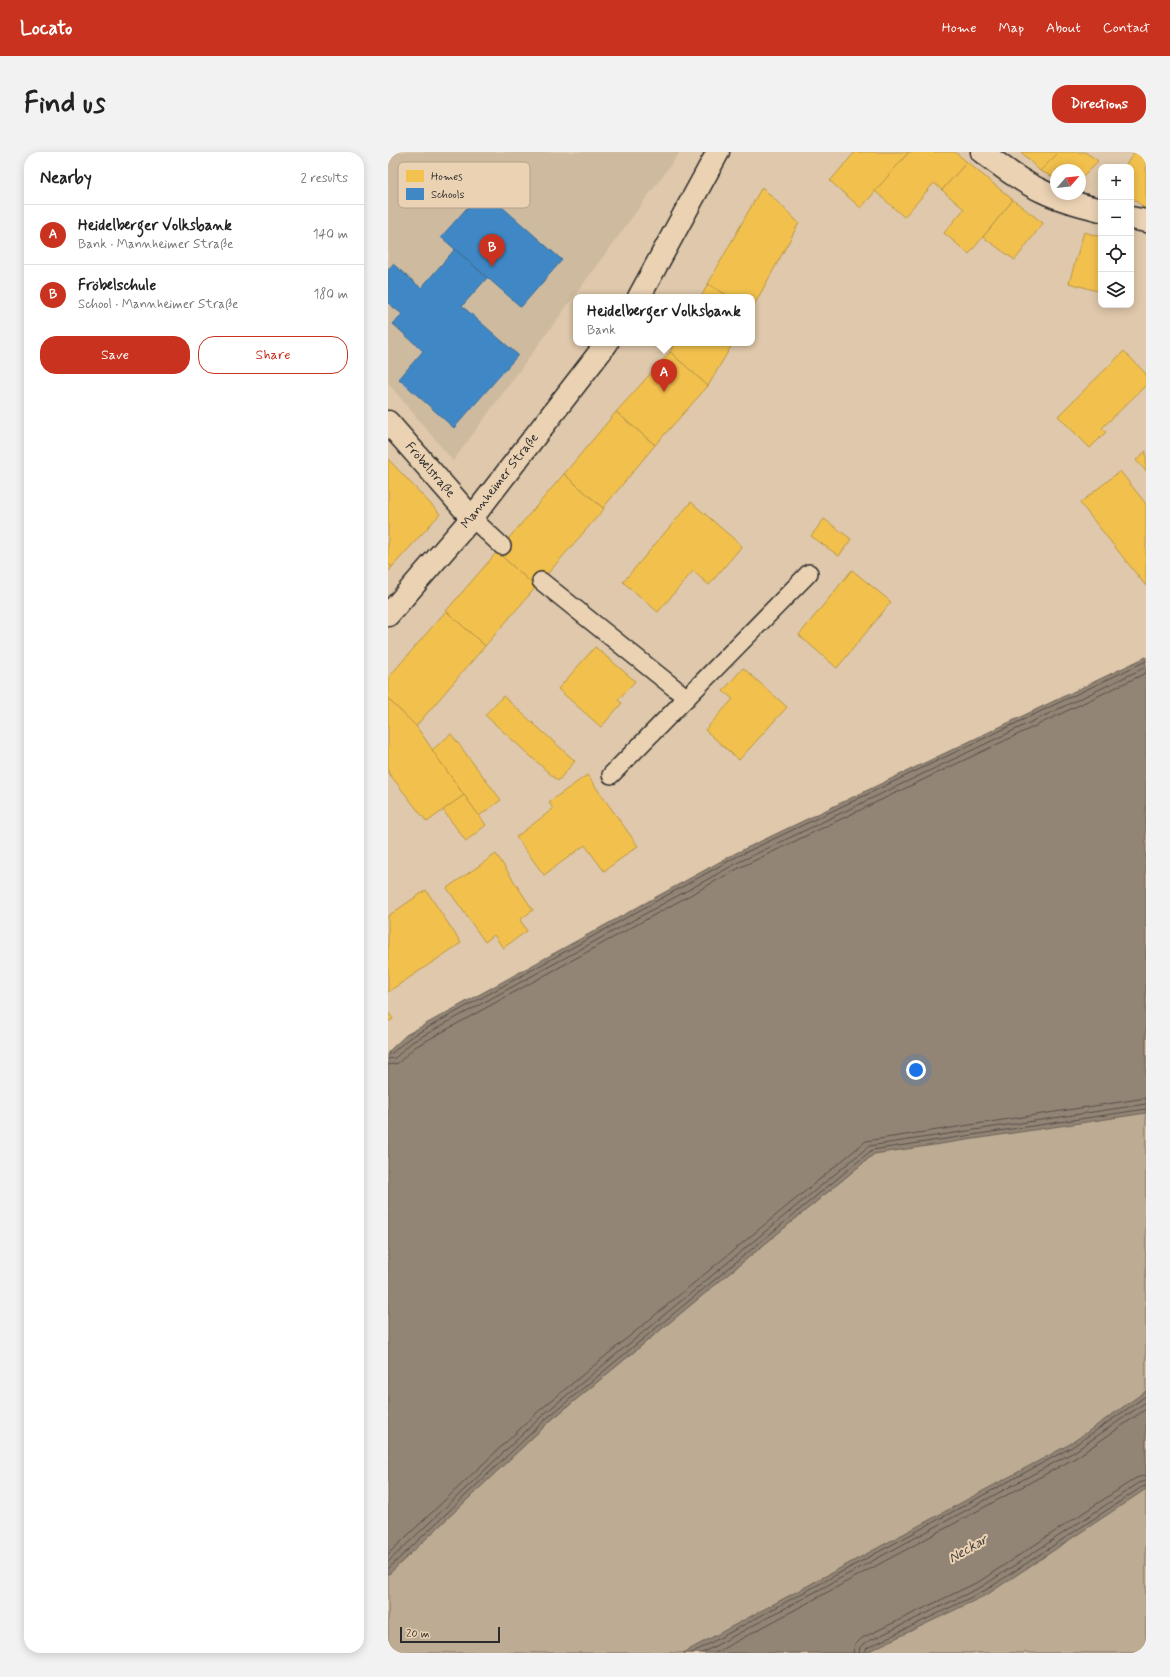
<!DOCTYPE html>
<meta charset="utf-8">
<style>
body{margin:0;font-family:Mynerve,sans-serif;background:#f2f2f2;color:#222}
.controls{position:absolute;right:12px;top:12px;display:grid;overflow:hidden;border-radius:8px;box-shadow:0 2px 10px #0003}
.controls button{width:36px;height:36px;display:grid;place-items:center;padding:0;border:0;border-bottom:1px solid #e0e0e0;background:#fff;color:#222;font:20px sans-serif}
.compass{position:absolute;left:662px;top:12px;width:36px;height:36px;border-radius:50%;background:#fff;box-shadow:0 2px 10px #0003;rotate:62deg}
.scale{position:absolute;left:12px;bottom:10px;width:100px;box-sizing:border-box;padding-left:4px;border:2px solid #2b2b2b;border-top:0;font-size:11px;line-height:14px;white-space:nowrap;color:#2b2b2b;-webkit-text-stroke:3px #ead2b3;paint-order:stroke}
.you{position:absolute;left:528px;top:918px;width:14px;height:14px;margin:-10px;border:3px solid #fff;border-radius:50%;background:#1a73e8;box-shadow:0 0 0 6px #1a73e833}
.badge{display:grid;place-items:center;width:26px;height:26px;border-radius:50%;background:#c8321e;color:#fff;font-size:13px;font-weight:700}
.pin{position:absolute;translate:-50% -33px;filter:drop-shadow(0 1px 2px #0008)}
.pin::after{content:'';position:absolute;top:21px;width:14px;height:12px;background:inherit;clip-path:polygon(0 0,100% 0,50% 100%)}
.popup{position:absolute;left:185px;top:142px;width:182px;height:52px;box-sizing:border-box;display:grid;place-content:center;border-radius:8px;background:#fff;filter:drop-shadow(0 1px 3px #0005);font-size:13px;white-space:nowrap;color:#767676}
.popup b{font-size:15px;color:#222}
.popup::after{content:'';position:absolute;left:50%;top:100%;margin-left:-8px;border:8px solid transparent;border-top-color:#fff}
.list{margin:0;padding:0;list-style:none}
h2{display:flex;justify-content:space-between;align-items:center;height:52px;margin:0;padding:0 16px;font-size:17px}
h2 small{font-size:13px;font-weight:400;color:#767676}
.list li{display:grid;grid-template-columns:26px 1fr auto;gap:12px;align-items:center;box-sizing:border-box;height:60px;padding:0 16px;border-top:1px solid #e0e0e0}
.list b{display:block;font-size:15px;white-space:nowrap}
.list p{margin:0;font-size:13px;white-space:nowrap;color:#767676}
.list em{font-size:13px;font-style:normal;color:#767676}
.actions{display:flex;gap:8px;padding:12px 16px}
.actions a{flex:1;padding:9px 0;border:1px solid #c8321e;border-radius:16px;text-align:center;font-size:14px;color:#c8321e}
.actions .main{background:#c8321e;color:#fff}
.icon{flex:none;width:22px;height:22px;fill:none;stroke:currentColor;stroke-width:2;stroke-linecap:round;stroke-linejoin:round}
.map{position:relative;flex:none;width:758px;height:1501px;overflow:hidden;border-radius:16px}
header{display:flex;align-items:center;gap:24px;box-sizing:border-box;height:56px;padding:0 20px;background:#c8321e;color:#fff}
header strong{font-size:19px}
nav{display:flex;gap:22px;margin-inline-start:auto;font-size:14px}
.intro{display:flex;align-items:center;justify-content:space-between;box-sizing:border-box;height:96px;padding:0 24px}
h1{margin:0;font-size:28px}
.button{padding:10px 18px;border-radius:16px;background:#c8321e;color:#fff;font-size:14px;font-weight:700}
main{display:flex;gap:24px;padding:0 24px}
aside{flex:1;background:#fff;border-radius:16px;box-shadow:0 2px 10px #0003}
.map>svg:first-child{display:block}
.built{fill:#ceba9f}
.green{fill:#bdab93;stroke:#746b5f}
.water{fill:#938575;stroke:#696157}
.homes{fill:#f2c14e;stroke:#b69444}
.schools{fill:#3f88c5;stroke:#396c97}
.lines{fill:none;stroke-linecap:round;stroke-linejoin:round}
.shore{stroke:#554f49;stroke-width:1}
.lane-casing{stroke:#2b2b2b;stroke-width:20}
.street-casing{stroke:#2b2b2b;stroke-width:25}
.secondary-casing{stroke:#2b2b2b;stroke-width:25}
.lane{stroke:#ead2b3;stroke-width:17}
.street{stroke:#ead2b3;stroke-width:22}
.secondary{stroke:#ead2b3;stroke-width:22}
.labels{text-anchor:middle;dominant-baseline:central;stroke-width:4;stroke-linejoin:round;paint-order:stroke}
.street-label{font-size:13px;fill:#2b2b2b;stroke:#ead2b3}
.water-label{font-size:14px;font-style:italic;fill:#45423e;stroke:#ead2b3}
.key{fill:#ead2b3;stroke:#b1a08a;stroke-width:1}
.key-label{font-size:11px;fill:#2b2b2b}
</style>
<header>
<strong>Locato</strong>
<nav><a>Home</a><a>Map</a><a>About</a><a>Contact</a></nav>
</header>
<div class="intro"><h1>Find us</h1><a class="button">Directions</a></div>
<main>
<aside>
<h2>Nearby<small>2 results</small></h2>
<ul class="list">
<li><span class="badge">A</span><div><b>Heidelberger Volksbank</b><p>Bank · Mannheimer Straße</p></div><em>140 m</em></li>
<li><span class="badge">B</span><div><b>Fröbelschule</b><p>School · Mannheimer Straße</p></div><em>180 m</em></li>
</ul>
<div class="actions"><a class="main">Save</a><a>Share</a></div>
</aside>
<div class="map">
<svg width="758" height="1501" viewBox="0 0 758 1501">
<rect width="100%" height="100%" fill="#dfc8ab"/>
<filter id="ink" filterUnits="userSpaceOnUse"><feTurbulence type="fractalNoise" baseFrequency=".025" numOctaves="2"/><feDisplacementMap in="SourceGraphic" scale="8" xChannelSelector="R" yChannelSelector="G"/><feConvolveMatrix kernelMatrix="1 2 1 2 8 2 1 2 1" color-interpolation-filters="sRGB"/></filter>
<g filter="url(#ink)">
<!-- built -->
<polygon class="built" points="0,0 292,0 65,309 0,231"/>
<!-- green -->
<polygon class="green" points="758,798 758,1501 0,1501 0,1419 40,1384 162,1269 486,1002"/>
<!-- water -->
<g class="water">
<polygon points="758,505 758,961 486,1002 162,1269 0,1423 0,900 18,883 346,702"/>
<polygon points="758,1239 758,1337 600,1442 477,1501 295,1501 682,1292"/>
</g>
<!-- homes -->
<g class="homes">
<polygon points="467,0 521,0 473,56 442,29"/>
<polygon points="521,0 567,0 579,10 554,38 546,31 516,65 487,39"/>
<polygon points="633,0 671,0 652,19"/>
<polygon points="671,0 697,0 710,9 692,27 692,18 668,18 668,26 652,19"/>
<polygon points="747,0 758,0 758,57 743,45 743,15 736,15"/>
<polygon points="579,10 625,48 581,102 556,81 576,57 554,38"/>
<polygon points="374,35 411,71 364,157 364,145 342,145 320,132"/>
<polygon points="625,48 655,71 627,108 595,85"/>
<polygon points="696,80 713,85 713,140 681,131"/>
<polygon points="320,132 342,145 313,145"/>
<polygon points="286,191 345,191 320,234 282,200"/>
<polygon points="736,199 758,222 758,233 714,276 718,280 702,296 670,264"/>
<polygon points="282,200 320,234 267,293 228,260"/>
<polygon points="228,260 267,293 215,356 176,322"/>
<polygon points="758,299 758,319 748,308"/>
<polygon points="0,307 52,362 4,415 0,411"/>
<polygon points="732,319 758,352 758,434 692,351"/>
<polygon points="176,322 216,357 148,435 109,400"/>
<polygon points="303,350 354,394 321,433 305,419 270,460 235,430"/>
<polygon points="436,367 463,387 451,404 423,384"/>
<polygon points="109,400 148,435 97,494 58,459"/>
<polygon points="0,411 4,415 0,420"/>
<polygon points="464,418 503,450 449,516 411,483"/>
<polygon points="58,459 97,494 28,574 0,547 0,526"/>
<polygon points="207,495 247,529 230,548 234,551 213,575 170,537"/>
<polygon points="355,516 399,555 351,608 317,578 345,547 335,539"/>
<polygon points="115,544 187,609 170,629 97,563"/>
<polygon points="0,547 28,574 76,643 39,670 0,620"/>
<polygon points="63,582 113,648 91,664 44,598"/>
<polygon points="199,623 250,694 216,719 197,693 156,723 128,685 165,657 161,650"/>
<polygon points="76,643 98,673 78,689 55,658"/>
<polygon points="108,702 145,758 132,768 139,779 115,796 106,783 97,790 59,736"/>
<polygon points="38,738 73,791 0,840 0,764"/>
<polygon points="0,860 5,867 0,870"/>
</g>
<!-- schools -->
<g class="schools">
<polygon points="95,38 174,108 133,155 53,85"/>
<polygon points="67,97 99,126 74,154 130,203 66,276 11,227 35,199 5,172 14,162 0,151 0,118 5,112 33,136"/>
</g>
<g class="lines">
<!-- shore -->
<g class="shore">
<polyline points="0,902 4,901 21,886 348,705 758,509"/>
<polyline points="0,907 7,906 24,890 351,710 758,515"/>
<polyline points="0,913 10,911 27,895 353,715 758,521"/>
<polyline points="0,1402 152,1258 478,989 758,946"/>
<polyline points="0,1410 156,1262 481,994 758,952"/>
<polyline points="0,1417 159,1266 484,998 758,957"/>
<polyline points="304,1501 684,1295 758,1244"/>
<polyline points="314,1501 686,1300 758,1250"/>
<polyline points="327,1501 689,1305 758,1257"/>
<polyline points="465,1501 467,1493 474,1486 592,1429 748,1326 758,1323"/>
<polyline points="471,1501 472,1495 477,1491 595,1434 751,1331 758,1329"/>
<polyline points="476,1501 479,1496 598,1438 754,1335 758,1334"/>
</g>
<!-- lane casing -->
<g class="lane-casing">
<g id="lane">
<polyline points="84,366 114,394"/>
<polyline points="153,429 299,546"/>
<polyline points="223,623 421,421"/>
</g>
</g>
<!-- street casing -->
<g class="street-casing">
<g id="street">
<path d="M594 0C613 14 632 29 654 39 672 48 693 53 713 58"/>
<polyline points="743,66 758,69"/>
<polyline points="0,270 84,366"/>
</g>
</g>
<!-- secondary casing -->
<g class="secondary-casing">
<g id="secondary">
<polyline points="251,145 330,0"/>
<polyline points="0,463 84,366 219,191"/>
</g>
</g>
<!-- lane -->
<use href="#lane" class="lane"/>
<!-- street -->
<use href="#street" class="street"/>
<!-- secondary -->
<use href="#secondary" class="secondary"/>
</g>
</g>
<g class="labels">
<!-- street labels -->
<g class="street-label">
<text transform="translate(42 318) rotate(49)">Fröbelstraße</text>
<text transform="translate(112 329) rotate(-52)">Mannheimer Straße</text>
</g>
<!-- water labels -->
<g class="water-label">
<text transform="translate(580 1397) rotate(-30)">Neckar</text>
</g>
</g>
<!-- legend -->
<rect x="10" y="10" width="132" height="46" rx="6" class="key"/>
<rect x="18" y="18" width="18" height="12" fill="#f2c14e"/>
<rect x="18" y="36" width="18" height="12" fill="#3f88c5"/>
<g class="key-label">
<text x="43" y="28">Homes</text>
<text x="43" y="46">Schools</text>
</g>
</svg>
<div class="controls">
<button>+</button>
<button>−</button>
<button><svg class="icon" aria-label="locate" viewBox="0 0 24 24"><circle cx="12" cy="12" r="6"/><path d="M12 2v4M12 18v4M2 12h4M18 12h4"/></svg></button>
<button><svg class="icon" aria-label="layers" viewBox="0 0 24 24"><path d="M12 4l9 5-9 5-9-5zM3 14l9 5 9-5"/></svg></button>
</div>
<svg class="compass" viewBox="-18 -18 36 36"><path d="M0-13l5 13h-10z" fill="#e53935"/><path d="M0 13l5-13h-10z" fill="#767676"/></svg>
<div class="scale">20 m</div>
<div class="you"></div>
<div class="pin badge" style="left:276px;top:240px">A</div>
<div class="popup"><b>Heidelberger Volksbank</b>Bank</div>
<div class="pin badge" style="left:104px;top:115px">B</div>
</div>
</main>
